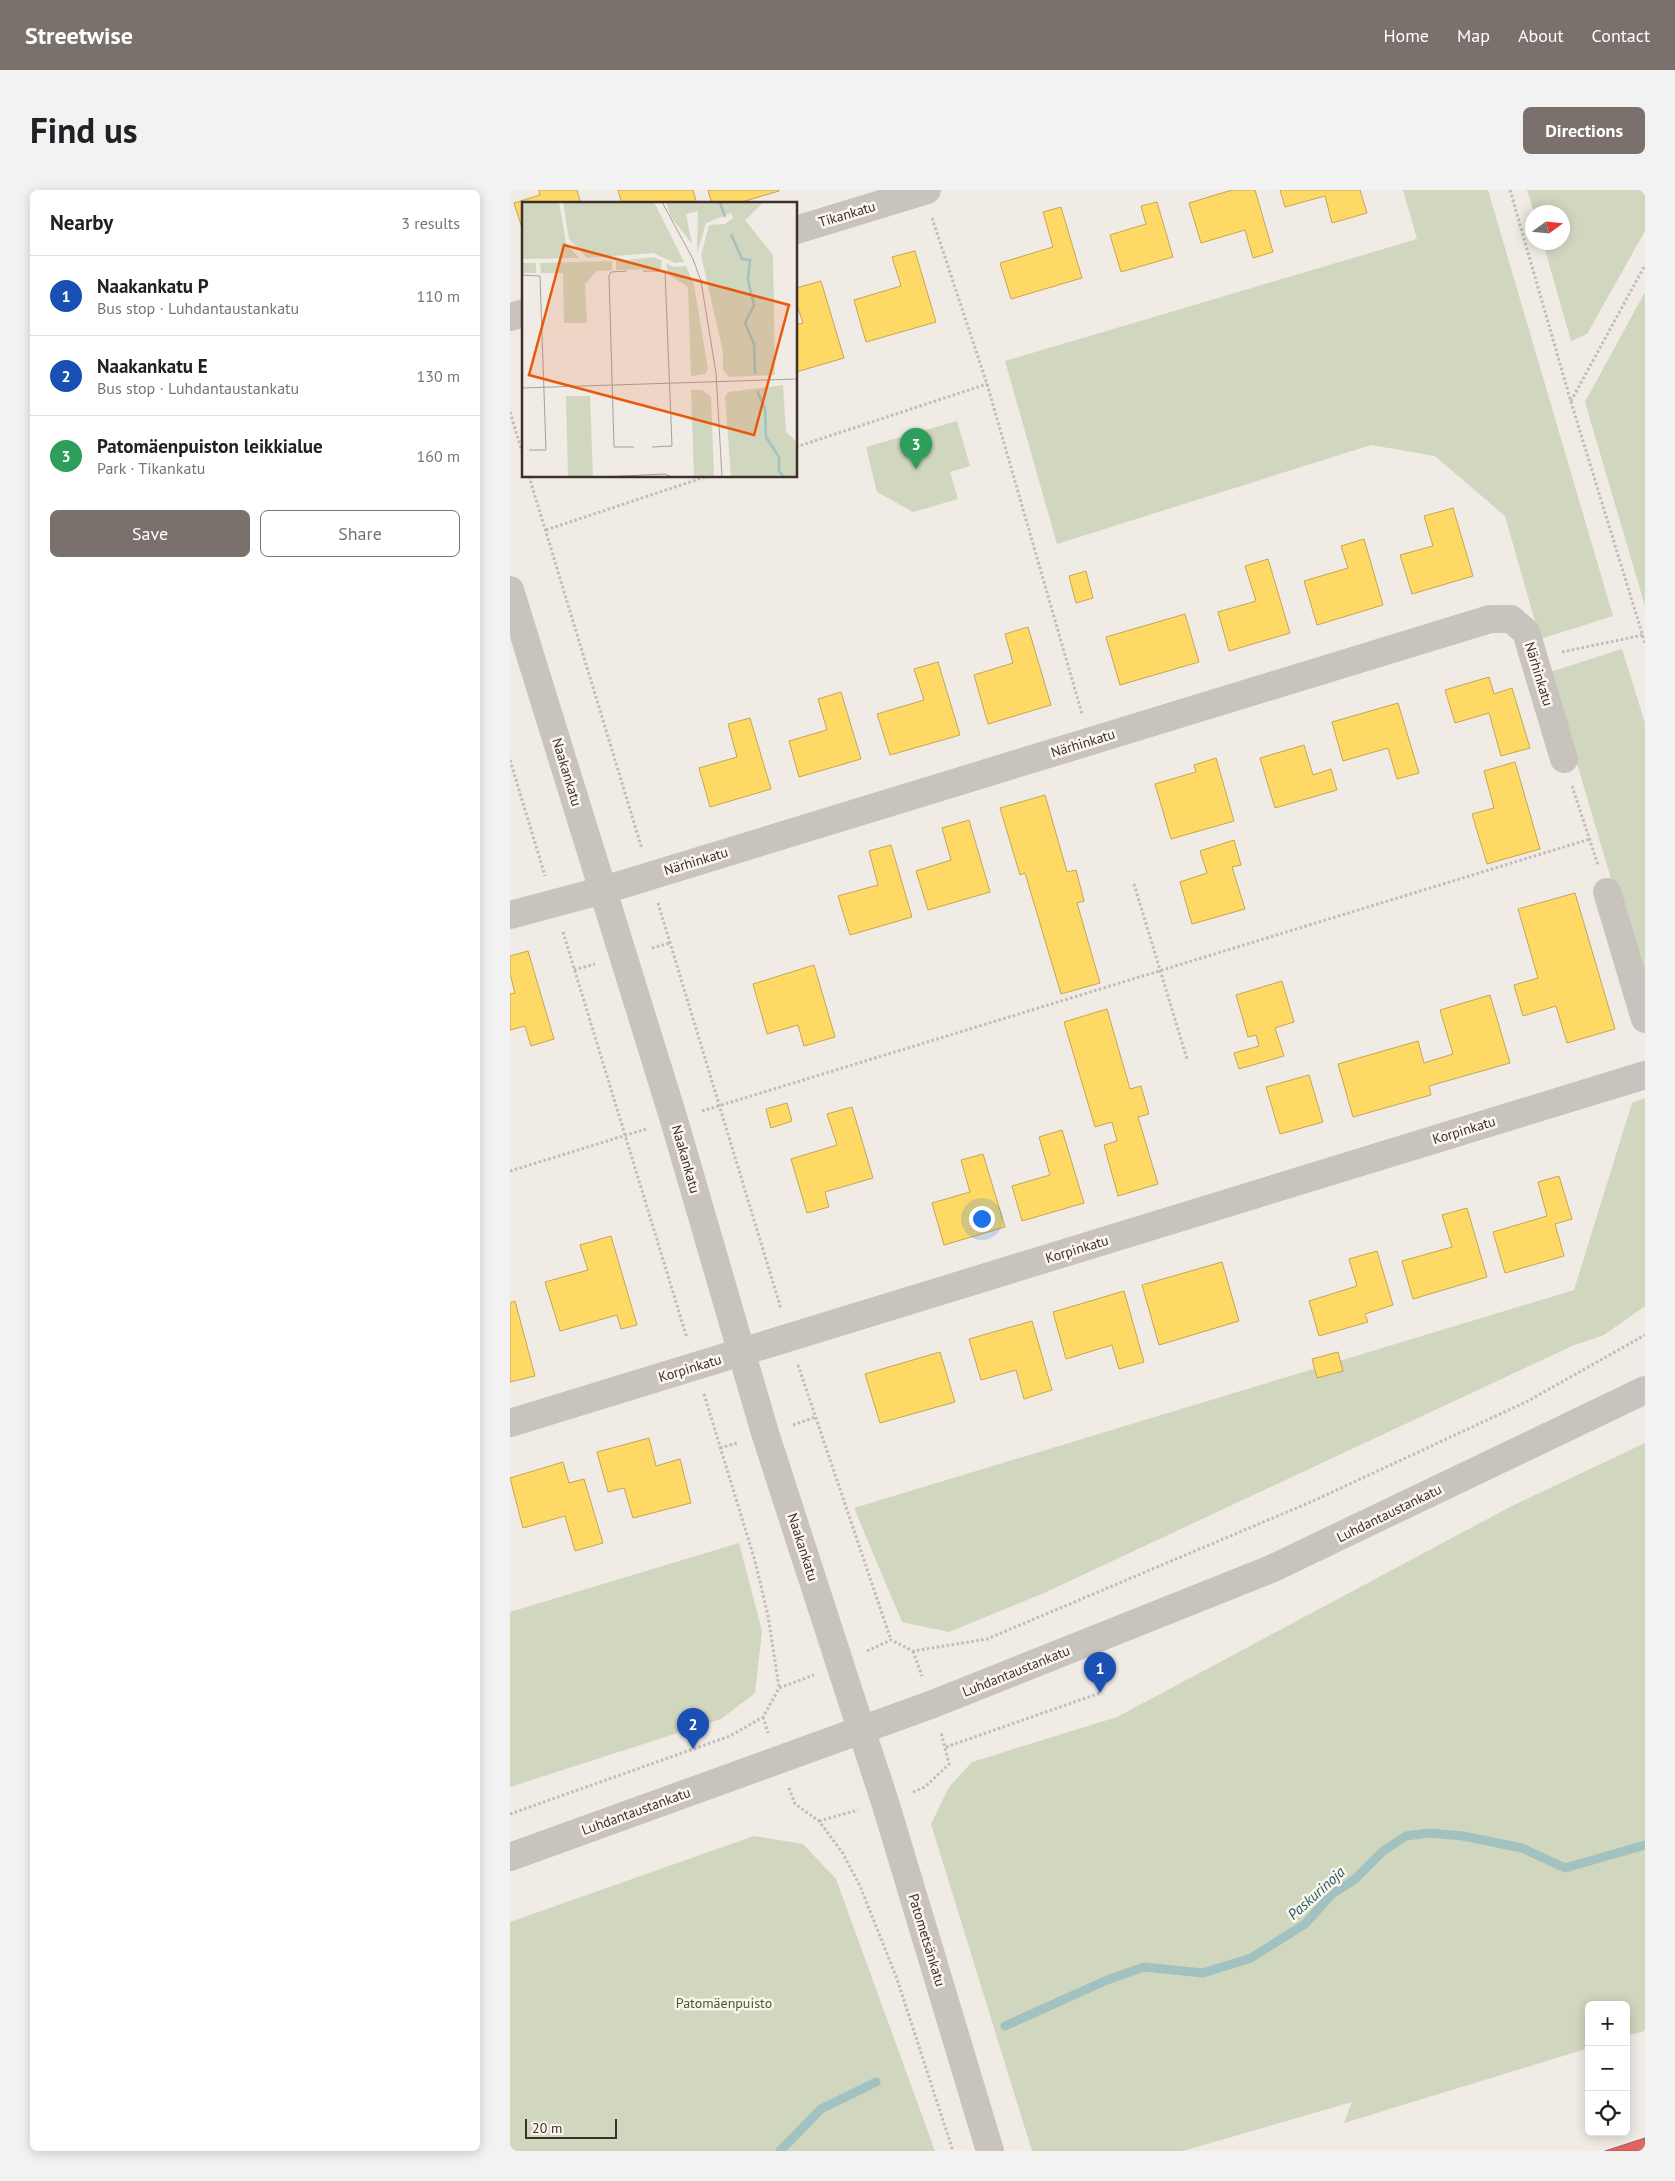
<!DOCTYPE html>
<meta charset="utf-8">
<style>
body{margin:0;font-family:"PT Sans",sans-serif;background:#f2f2f2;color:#202124}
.controls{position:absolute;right:15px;bottom:15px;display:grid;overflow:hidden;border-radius:8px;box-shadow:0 2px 12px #0003}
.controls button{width:45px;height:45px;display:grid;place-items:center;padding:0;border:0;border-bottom:1px solid #e0e0e0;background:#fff;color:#202124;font:25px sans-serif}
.compass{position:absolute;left:1015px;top:15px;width:45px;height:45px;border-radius:50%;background:#fff;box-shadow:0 2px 12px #0003;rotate:75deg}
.scale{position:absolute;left:15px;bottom:12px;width:92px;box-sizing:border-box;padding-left:5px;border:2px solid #3b302b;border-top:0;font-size:14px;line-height:18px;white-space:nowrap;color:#3b302b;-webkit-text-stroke:4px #fbf5ee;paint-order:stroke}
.you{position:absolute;left:471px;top:1028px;width:18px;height:18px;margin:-12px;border:4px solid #fff;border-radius:50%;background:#1a73e8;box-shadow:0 0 0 8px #1a73e833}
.badge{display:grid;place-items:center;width:32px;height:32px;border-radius:50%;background:#7a716c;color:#fff;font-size:16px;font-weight:700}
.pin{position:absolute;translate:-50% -41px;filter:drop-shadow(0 1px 2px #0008)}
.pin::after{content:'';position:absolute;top:26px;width:18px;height:15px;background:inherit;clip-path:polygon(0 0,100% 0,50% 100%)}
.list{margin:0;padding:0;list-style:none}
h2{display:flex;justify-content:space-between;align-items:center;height:65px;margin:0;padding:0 20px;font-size:21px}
h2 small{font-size:16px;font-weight:400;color:#757577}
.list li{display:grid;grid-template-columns:32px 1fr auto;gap:15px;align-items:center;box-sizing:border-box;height:80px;padding:0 20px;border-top:1px solid #e0e0e0}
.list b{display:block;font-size:19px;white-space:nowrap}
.list p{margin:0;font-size:16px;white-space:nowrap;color:#757577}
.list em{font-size:16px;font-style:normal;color:#757577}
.actions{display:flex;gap:10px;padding:15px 20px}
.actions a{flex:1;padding:11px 0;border:1px solid #7a716c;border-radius:8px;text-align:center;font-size:18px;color:#7a716c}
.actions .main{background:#7a716c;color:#fff}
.icon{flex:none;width:28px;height:28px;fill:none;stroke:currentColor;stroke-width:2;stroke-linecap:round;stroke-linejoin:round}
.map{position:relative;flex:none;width:1135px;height:1961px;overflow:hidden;border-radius:8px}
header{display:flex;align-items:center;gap:30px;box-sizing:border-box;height:70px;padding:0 25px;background:#7a716c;color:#fff}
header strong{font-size:24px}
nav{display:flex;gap:28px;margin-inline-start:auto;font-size:18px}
.intro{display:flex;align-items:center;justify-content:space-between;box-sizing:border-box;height:120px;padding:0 30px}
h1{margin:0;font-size:35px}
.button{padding:12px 22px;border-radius:8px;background:#7a716c;color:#fff;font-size:18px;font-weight:700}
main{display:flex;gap:30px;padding:0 30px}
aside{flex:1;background:#fff;border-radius:8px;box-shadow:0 2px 12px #0003}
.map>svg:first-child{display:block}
.green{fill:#d1d6bf}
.homes{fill:#ffd966;stroke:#c4a654}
.shops{fill:#e06666;stroke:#ae5654}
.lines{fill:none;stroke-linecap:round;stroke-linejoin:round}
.stream{stroke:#a1c2c1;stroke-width:9}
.path{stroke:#c2bbb6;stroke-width:3;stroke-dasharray:2.5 2.5;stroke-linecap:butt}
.minor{stroke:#c9c3be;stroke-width:28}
.tertiary{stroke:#c9c3be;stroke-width:28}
.labels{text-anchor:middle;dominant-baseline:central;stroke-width:5;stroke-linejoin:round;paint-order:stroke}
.street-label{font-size:14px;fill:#3b302b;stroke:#fbf5ee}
.park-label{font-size:14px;fill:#4a5a2e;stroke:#fbf5ee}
.water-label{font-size:15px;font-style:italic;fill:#1f5a5e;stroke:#fbf5ee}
.inset-river{fill:none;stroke:#a1c2c1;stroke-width:2.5}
.inset-road{fill:none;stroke:#a8a09b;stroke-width:1}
.view{fill:#e8590c;fill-opacity:0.15;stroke:#e8590c;stroke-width:2.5}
.inset-edge{fill:none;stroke:#3b302b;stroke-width:2.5}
</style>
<header>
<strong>Streetwise</strong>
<nav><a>Home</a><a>Map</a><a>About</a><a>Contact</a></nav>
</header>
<div class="intro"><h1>Find us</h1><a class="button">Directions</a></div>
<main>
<aside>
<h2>Nearby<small>3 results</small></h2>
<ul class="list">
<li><span class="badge" style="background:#1a4fb4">1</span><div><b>Naakankatu P</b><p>Bus stop · Luhdantaustankatu</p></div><em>110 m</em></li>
<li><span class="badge" style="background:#1a4fb4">2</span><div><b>Naakankatu E</b><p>Bus stop · Luhdantaustankatu</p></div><em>130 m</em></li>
<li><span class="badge" style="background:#2e9e5b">3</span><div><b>Patomäenpuiston leikkialue</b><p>Park · Tikankatu</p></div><em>160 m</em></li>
</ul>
<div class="actions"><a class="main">Save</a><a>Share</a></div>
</aside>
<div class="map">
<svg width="1135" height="1961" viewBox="0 0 1135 1961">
<rect width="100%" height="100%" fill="#f0ebe5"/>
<!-- green -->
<g class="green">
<polygon points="893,0 978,0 1103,426 1030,449 995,326 925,266 861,255 547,354 495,171 907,49"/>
<polygon points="1017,0 1135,0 1135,41 1077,144 1061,151 1033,53 1052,52 1052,22 1024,22"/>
<polygon points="1135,102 1135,416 1075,212"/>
<polygon points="447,231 460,276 440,282 448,309 403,322 367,302 356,257"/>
<polygon points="1112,459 1135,533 1135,804 1040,482"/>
<polygon points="1135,908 1135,1116 1094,1145 1062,1156 534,1403 439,1442 392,1432 344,1318 1064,1100 1122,913"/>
<polygon points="1135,1253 1135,1841 1116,1846 1116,1815 1079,1815 1079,1858 834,1933 842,1912 673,1961 522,1961 421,1634 439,1597 462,1572 607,1527 1000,1317"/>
<polygon points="229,1353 252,1441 245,1503 211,1529 0,1597 0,1422"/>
<polygon points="244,1646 293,1654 326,1689 425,1961 0,1961 0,1732"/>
</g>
<!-- homes -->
<g class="homes">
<polygon points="29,0 67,0 71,14 14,14 14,44 4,13 30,5"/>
<polygon points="108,0 183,0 187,14 112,14"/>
<polygon points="198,0 269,0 269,1 225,14 202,14"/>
<polygon points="722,0 745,0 763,62 743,68 735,40 691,53 679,13"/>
<polygon points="770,0 850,0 857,23 822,33 815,6 775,17"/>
<polygon points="647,12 663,67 611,82 600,45 636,34 631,16"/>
<polygon points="551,17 572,88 501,109 490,73 543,57 533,22"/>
<polygon points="405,61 426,132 356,152 344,110 391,96 382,67"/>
<polygon points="311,91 334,168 286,182 286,135 293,133 286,112 286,98"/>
<polygon points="943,318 963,386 902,404 890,365 923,356 914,326"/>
<polygon points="854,349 873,415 807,435 794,391 838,378 831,356"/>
<polygon points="758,369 780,443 719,461 708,422 746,411 735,376"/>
<polygon points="576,381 583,408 566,413 559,386"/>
<polygon points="675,424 689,472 610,495 596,447"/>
<polygon points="518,437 541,515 478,534 464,485 503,473 495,444"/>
<polygon points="428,472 450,545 380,565 367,524 414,510 404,479"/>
<polygon points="979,487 984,504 1002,498 1020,558 991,566 979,523 945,533 935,500"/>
<polygon points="331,502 351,569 289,587 279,551 317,540 308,509"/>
<polygon points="888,513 909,583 887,589 878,558 833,571 822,532"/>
<polygon points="240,528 261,599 200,617 189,578 227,567 218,534"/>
<polygon points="794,555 803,585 821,579 827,600 765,618 750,568"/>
<polygon points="706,568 724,631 661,649 645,594 686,582 684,575"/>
<polygon points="1005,572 1030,659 977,674 962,624 984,618 974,581"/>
<polygon points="535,605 557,682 566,680 574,711 567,713 590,793 551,804 515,683 510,685 490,618"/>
<polygon points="459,630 480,702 418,720 406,681 441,670 432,638"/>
<polygon points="724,650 731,675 722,677 735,719 682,734 670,692 697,683 690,661"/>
<polygon points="381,655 402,727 340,745 328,706 368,695 359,661"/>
<polygon points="1065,703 1105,839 1057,853 1046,816 1013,826 1004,795 1028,788 1008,719"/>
<polygon points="18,761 44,849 21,856 15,836 0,840 0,804 5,803 0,784 0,766"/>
<polygon points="304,775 325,847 294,856 288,835 257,844 243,794"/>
<polygon points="772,791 784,832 765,838 774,866 729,879 724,863 749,856 746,845 738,847 726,805"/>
<polygon points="980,805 1000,873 919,896 921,905 843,927 828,874 908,851 914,873 943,864 930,820"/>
<polygon points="597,819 620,899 631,896 639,924 628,927 648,994 608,1006 594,955 607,951 602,932 585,937 554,832"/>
<polygon points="799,885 813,932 770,944 756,897"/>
<polygon points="277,913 282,931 261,938 256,919"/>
<polygon points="342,917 363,988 315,1002 319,1017 297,1023 281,969 327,955 317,924"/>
<polygon points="552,940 574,1013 512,1031 502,996 540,985 529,947"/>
<polygon points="473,964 495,1037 434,1055 422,1013 460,1002 451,970"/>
<polygon points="1049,986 1062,1029 1045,1034 1054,1066 995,1083 983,1042 1037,1026 1028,992"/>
<polygon points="957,1018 977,1087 903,1109 892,1071 942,1057 932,1025"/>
<polygon points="101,1046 127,1135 111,1139 107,1125 50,1141 35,1092 78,1080 70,1055"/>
<polygon points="867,1061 883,1115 855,1124 858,1132 809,1146 799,1111 847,1096 839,1069"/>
<polygon points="712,1072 729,1131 649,1155 632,1095"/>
<polygon points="614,1101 634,1172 609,1179 602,1155 556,1169 543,1122"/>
<polygon points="5,1111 25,1186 0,1192 0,1113"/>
<polygon points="522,1131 542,1200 514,1209 506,1180 471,1190 459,1149"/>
<polygon points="430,1162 445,1212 370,1233 355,1184"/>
<polygon points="828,1162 833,1181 807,1188 802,1169"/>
<polygon points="139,1248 146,1276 170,1269 181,1313 123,1328 114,1298 98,1302 87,1262"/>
<polygon points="53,1272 59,1293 74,1289 93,1353 65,1361 55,1326 13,1338 0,1288"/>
</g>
<!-- shops -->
<polygon class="shops" points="1135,1948 1135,1961 1095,1961"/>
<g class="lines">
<!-- stream -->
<g class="stream">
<polyline points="495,1836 597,1790 634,1777 693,1783 741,1768 795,1734 822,1704 844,1690 873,1661 896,1646 919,1643 953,1646 1012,1658 1055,1678 1135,1655"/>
<polyline points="270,1961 311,1919 366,1892"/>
</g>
<!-- path -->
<g class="path">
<polyline points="1000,0 1061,212 1135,453"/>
<polyline points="422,28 477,194 572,524"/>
<polyline points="1061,211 1135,75"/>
<polyline points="0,222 14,268"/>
<polyline points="286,257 477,194"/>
<polyline points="19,286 132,659"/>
<polyline points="36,340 198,286"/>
<polyline points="1052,462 1133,445"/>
<polyline points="0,570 35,686"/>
<polyline points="1062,596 1088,675"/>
<polyline points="624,694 677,869"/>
<polyline points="148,713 271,1119"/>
<polyline points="53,742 177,1148"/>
<polyline points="142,758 160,753"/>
<polyline points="64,780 85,774"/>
<polyline points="192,921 1080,649"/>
<polyline points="0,981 136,939"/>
<polyline points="288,1175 381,1450"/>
<polyline points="194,1204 245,1371 258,1426 269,1497"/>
<polyline points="283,1235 306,1227"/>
<polyline points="210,1258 227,1253"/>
<polyline points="357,1461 381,1450 403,1461 477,1449 803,1311 1018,1211 1135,1145"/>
<polyline points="403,1461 412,1486"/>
<polyline points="253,1527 258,1543"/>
<polyline points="436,1557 590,1503"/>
<polyline points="279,1598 285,1614 309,1631 332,1662 350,1696 387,1789 443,1961"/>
<polyline points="403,1602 415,1597 439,1574 431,1542"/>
<polyline points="0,1624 220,1546 253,1527 269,1498 304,1485"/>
<polyline points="309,1631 348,1620"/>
</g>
<!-- minor -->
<g class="minor">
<polyline points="286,40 417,0"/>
<polyline points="0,127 14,123"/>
<polyline points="0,400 164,930 255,1243 351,1539"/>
<polyline points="1097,702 1135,829"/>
<polyline points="0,725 94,700 980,429 1001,429 1016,442 1054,569"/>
<polyline points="0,1233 1135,885"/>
</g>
<!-- tertiary -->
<g class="tertiary">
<polyline points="351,1539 375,1612 480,1961"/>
<polyline points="0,1667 423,1514 761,1379 1135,1200"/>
</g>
</g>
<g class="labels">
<!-- street labels -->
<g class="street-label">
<text transform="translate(337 24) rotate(-17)">Tikankatu</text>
<text transform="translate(1029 484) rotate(73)">Närhinkatu</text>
<text transform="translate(573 553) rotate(-17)">Närhinkatu</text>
<text transform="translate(57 582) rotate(73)">Naakankatu</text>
<text transform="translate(186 671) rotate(-17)">Närhinkatu</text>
<text transform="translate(954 940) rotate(-17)">Korpinkatu</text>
<text transform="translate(176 969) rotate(74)">Naakankatu</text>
<text transform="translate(567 1059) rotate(-17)">Korpinkatu</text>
<text transform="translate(180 1178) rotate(-17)">Korpinkatu</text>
<text transform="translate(879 1323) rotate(-26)">Luhdantaustankatu</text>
<text transform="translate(293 1357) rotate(72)">Naakankatu</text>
<text transform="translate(506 1481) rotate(-22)">Luhdantaustankatu</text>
<text transform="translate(126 1621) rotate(-20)">Luhdantaustankatu</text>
<text transform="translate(417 1750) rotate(73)">Patometsänkatu</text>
</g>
<!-- park labels -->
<g class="park-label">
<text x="214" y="1813">Patomäenpuisto</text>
</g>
<!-- water labels -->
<g class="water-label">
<text transform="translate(806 1703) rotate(-42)">Paskurinoja</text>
</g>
</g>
<!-- overview -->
<g transform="translate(12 12)">
<rect width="275" height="275" fill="#f0ebe5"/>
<path d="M0 0H37L44 41 57 56 0 57ZM41 0H132L162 60 153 61 131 51 65 56 47 37ZM144 0H242L223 18 251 53 253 173 207 175 201 168V150L179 53 187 23 203 22 211 16 209 11 184 21 175 52 176 9 164 12 170 42 149 15ZM132 55 140 59 139 67 94 68V59ZM90 59V68L75 69 63 82 65 121H42L41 71H19L18 61ZM0 61H14V71H0ZM144 61 151 65 164 64 172 83 186 167 183 172 169 174 166 85 146 72ZM261 183 264 230 275 240V275H209L203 195 206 190ZM169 188H180L189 195 192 275H172ZM44 194H68L71 275H46Z" fill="#d1d6bf"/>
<path class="inset-river" d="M198 0 203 15M209 32 220 57 228 58 226 78 232 103 223 121 232 142 233 172M235 189 243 206 244 235 257 255V269L262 275"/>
<path class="inset-road" d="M140 0 171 57 179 79 194 171 200 275M105 69 89 70 87 74 92 245H112M121 69H143L150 244 130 245M0 73 18 74 24 248H7M0 186 275 177M78 275 143 272 150 275"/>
<path class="view" d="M42 43 267 103 232 233 7 173Z"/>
<rect width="275" height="275" class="inset-edge"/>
</g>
</svg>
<div class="controls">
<button>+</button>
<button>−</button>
<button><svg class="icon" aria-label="locate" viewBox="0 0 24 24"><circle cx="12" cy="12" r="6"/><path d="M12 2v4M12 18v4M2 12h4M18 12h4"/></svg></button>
</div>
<svg class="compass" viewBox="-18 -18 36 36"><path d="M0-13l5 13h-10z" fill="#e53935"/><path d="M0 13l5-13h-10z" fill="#757577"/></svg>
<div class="scale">20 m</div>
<div class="you"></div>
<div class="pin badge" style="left:590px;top:1503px;background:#1a4fb4">1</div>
<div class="pin badge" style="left:183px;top:1559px;background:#1a4fb4">2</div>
<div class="pin badge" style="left:406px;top:279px;background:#2e9e5b">3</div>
</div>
</main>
